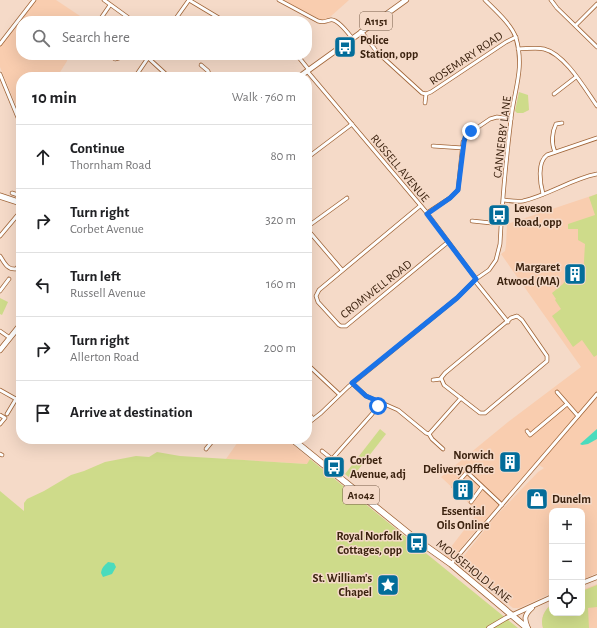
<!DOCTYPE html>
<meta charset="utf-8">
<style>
body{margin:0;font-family:"Alegreya Sans",sans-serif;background:#f6f6f6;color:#202124}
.controls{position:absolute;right:12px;bottom:12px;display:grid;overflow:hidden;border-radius:8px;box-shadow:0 4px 16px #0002}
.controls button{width:36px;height:36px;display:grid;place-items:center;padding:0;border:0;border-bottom:1px solid #e0e0e0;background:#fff;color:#202124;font:20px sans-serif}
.stop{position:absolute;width:12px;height:12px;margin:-9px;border:3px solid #1a73e8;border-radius:50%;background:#fff}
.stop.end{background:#1a73e8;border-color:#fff;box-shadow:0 1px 4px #0008}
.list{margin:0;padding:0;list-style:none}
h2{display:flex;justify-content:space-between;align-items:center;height:52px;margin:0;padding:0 16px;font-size:17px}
h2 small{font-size:13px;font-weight:400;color:#757577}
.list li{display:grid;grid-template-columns:26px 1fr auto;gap:12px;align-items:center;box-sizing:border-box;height:64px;padding:0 16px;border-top:1px solid #e0e0e0}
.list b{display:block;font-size:15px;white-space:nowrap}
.list p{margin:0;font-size:13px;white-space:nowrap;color:#757577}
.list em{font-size:13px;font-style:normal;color:#757577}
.icon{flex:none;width:22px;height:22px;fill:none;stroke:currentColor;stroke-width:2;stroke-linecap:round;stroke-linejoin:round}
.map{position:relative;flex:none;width:597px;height:628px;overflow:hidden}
.search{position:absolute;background:#fff;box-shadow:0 4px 16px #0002;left:16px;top:16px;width:296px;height:44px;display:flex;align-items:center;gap:10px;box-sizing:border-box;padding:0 14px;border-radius:16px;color:#757577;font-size:15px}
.panel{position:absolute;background:#fff;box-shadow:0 4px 16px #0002;left:16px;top:72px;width:296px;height:372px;border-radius:16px}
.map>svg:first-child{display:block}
.built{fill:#f9cdaf}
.green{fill:#cedb8a}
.water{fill:#4adbbd}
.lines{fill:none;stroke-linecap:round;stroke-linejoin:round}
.street-casing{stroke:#a06437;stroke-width:4.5}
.secondary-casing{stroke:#a06437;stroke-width:5.5}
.primary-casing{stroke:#a06437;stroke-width:6}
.highway-casing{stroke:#a06437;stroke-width:7}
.street{stroke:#fff;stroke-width:3}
.secondary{stroke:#fff;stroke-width:4}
.primary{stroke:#fff;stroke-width:4.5}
.highway{stroke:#fff;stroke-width:5.5}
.route{stroke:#1a73e8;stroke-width:5}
.labels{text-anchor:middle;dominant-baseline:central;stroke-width:3;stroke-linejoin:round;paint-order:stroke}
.shield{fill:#f5dac8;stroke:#745a47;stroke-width:1}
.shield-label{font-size:11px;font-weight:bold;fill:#3c2310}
.poi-label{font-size:12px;font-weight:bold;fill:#3c2310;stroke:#f5dac8;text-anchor:start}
.street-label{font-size:12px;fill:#3c2310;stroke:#f5dac8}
</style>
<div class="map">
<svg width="597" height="628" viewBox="0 0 597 628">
<rect width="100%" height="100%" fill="#f5dac8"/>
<!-- built -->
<g class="built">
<polygon points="35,0 56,0 83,18 81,21 21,21 21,55 68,55 67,61 57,77 21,77 21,117 0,67 0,46"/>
<polygon points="283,0 349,0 330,17 323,21"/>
<polygon points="597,194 597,573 582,580 582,511 552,511 552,593 519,608 513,608 459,565 459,562 495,517 538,472 544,468 535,463 524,479 470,537 454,557 449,559 444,556 478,512 441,477 508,422 581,367 501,254 505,251 506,245 507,224"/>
<polygon points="240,439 286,439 310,459 308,464 226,459"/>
<polygon points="597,584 597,628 543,628 542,623 543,615 548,607 552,604 552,613 582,613 582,590"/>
</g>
<!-- green -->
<g class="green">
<polygon points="519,92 528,95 529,110 523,113 517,113 515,111"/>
<polygon points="597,194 597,355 594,357 582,340 573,347 552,316 561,309 555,300 556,299 552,293 563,284 567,278 583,278 585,244 578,240 578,229 568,229 568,224 595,215 589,197"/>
<polygon points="0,298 8,302 2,315 0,314"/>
<polygon points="380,429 386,434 351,479 345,474"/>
<polygon points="157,452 180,456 307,464 310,459 518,628 0,628 0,491 24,511 24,503 27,499 44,491 71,475 84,471 105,462 136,456 149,457"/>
<path d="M597 585V607L588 608 589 628H543C540 619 544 610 552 604V613H582V591Z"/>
</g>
<!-- water -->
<g class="water">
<polygon points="597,429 597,439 588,444 582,445 580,444"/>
<path d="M108 562 114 563 116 567 112 574 103 577 101 573C102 567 104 566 108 562Z"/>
</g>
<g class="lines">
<!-- street casing -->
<g class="street-casing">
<g id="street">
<polyline points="104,0 133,21"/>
<polyline points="189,0 224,21"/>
<path d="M279 0 318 21C324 23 325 21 330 20 337 18 348 33 352 38"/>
<polyline points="551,0 557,8 597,47"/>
<polyline points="99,21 110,5"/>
<polyline points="174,21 189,0"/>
<polyline points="576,25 597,4"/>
<polyline points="361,31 377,52 422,93 426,94 431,92 506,42 516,37"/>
<polyline points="0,44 34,0"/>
<path d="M518 49C526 49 536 47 544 49 565 54 585 89 597 106"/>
<polyline points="109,55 115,59 119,58 122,55"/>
<polyline points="145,55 169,77"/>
<polyline points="297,55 309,70"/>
<polyline points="201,65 208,71 210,77"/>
<polyline points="307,71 427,213 476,279"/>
<polyline points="0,74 21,125"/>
<polyline points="135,77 150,55"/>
<polyline points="554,94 576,77"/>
<polyline points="425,103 426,94"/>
<polyline points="433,146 463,148"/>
<path d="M555 152C551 143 552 132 556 124L562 123"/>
<polyline points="307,158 352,124"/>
<polyline points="12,193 21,196"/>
<path d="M543 194C540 183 537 162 547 155L597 138"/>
<path d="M504 200C510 201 517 202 523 201 549 195 571 179 597 174"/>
<polyline points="420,206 319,290 316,296 318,302 339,325 341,326 346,326 448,242"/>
<polyline points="427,213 450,198 458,190 463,142 468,134 490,119 497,117 511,119"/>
<polyline points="472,221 501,224"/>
<polyline points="307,227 347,198"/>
<polyline points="307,229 342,270"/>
<polyline points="0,236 21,211"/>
<path d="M0 256C4 262 7 270 16 269L21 263"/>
<polyline points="475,281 508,322"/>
<polyline points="0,291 9,279"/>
<polygon points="517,316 522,320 547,356 547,361 485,413 480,413 444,385 441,378 445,373 511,318"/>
<polyline points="0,331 10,338"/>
<polyline points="307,364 339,394"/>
<polyline points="433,380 441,379"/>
<polyline points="352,383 366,396 398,410 426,433 429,434 432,439 443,449"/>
<polyline points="0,390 16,399 7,414"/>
<polyline points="557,392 578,416"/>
<polyline points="16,399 21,403"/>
<polyline points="307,411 313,419"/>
<polyline points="0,415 5,418 0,424"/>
<path d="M307 424 321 413 348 387 457 298 476 279 489 270 496 260 500 244C502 202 506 160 511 119 514 90 525 68 516 38 512 25 495 10 485 0"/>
<polyline points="527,431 530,435 567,404"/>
<polyline points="429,434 461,398"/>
<polyline points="206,449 214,439"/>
<polyline points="322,451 332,459 372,414 380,402"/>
<polyline points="0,454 2,455"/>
<polyline points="332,459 342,468"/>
<polyline points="467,472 502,505"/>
<polyline points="454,487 467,472 474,467"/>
<polyline points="471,502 482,487"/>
<polyline points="451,564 597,394"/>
</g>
</g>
<!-- secondary casing -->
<g class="secondary-casing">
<g id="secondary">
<polyline points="582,583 597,577"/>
<polyline points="489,628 506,618 552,597"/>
<path d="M528 628C524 619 524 615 532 608"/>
</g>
</g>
<!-- primary casing -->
<g class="primary-casing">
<g id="primary">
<polyline points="299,77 406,0"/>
<polyline points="0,350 21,324"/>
</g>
</g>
<!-- highway casing -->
<g class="highway-casing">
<g id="highway">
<polyline points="0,196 21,203"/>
<polyline points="292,439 413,537 451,564 527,628"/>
</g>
</g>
<!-- street -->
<use href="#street" class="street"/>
<!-- secondary -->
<use href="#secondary" class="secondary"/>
<!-- primary -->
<use href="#primary" class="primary"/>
<!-- highway -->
<use href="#highway" class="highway"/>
</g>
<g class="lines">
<!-- route -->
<polyline class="route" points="378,406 380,402 366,396 352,383 457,298 476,279 427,214 450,198 458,190 464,142 465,138 471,131"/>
</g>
<!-- icons -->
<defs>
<g id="bus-square" transform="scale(1.15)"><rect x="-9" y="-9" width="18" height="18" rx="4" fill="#036d9a" stroke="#f5dac8"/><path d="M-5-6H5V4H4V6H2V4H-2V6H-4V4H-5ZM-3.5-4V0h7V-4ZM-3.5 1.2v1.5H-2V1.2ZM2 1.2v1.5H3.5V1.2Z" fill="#fff"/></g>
<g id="building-square" transform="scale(1.15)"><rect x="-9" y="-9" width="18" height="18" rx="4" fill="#036d9a" stroke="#f5dac8"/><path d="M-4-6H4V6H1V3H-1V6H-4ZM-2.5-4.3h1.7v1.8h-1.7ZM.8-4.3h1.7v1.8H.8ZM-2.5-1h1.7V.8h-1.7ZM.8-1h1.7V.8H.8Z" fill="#fff"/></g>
<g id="shop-square" transform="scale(1.15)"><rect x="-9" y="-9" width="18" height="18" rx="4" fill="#036d9a" stroke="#f5dac8"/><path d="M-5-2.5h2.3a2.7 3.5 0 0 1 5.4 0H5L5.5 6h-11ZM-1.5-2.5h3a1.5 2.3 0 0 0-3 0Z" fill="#fff"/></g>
<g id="sight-square" transform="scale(1.15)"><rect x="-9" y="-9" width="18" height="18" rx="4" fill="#036d9a" stroke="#f5dac8"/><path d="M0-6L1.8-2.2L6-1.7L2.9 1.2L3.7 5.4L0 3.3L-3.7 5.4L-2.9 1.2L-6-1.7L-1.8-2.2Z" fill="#fff"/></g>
</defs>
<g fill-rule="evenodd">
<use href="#bus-square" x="345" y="47"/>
<use href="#bus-square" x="499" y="215"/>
<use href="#building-square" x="575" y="274"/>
<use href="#building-square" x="510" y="462"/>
<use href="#bus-square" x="334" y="467"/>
<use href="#building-square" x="463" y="490"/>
<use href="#shop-square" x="537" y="499"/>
<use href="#bus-square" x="417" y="543"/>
<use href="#sight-square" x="388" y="585"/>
</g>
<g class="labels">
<!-- shield labels -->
<g class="shield">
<rect x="360" y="12" width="32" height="18" rx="3"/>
<rect x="343" y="486" width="36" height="18" rx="3"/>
</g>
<g class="shield-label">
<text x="376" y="21">A1151</text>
<text x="361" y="495">A1042</text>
</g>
<!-- poi labels -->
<g class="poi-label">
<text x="360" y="40">Police<tspan x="360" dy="14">Station, opp</tspan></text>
<text x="514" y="208">Leveson<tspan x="514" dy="14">Road, opp</tspan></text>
<text x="560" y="267" text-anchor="end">Margaret<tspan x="560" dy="14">Atwood (MA)</tspan></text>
<text x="494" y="455" text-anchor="end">Norwich<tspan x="494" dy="14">Delivery Office</tspan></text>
<text x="350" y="460">Corbet<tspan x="350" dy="14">Avenue, adj</tspan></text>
<text x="552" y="499">Dunelm</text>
<text x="463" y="511" text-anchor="middle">Essential<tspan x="463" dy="14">Oils Online</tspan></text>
<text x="402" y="536" text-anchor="end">Royal Norfolk<tspan x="402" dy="14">Cottages, opp</tspan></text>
<text x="372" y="578" text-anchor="end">St. William's<tspan x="372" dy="14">Chapel</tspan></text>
</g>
<!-- street labels -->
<g class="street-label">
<text transform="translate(466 58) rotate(-34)">ROSEMARY ROAD</text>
<text transform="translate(502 137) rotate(-83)">CANNERBY LANE</text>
<text transform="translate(400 168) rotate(50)">RUSSELL AVENUE</text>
<text transform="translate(376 289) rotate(-38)">CROMWELL ROAD</text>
<text transform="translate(474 571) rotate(39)">MOUSEHOLD LANE</text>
</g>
</g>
</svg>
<div class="controls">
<button>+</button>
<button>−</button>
<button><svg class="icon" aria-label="locate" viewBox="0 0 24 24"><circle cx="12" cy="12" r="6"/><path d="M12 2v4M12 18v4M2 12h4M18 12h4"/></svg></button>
</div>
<div class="stop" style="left:378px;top:406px"></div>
<div class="stop end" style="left:471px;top:131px"></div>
<div class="search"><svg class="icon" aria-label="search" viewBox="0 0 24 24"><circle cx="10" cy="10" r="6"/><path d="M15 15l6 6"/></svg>Search here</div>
<section class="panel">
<h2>10 min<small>Walk · 760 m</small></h2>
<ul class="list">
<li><svg class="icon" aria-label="ahead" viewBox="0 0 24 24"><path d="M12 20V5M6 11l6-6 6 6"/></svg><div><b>Continue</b><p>Thornham Road</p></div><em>80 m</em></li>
<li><svg class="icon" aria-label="right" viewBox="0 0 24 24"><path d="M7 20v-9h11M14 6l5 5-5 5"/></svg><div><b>Turn right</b><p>Corbet Avenue</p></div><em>320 m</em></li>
<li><svg class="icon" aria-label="left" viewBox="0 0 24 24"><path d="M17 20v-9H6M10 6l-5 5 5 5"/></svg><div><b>Turn left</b><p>Russell Avenue</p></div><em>160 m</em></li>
<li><svg class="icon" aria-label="right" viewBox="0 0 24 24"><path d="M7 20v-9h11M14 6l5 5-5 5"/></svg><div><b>Turn right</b><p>Allerton Road</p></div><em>200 m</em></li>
<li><svg class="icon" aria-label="arrive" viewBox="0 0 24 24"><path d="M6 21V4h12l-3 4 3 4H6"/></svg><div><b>Arrive at destination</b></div></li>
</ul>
</section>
</div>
